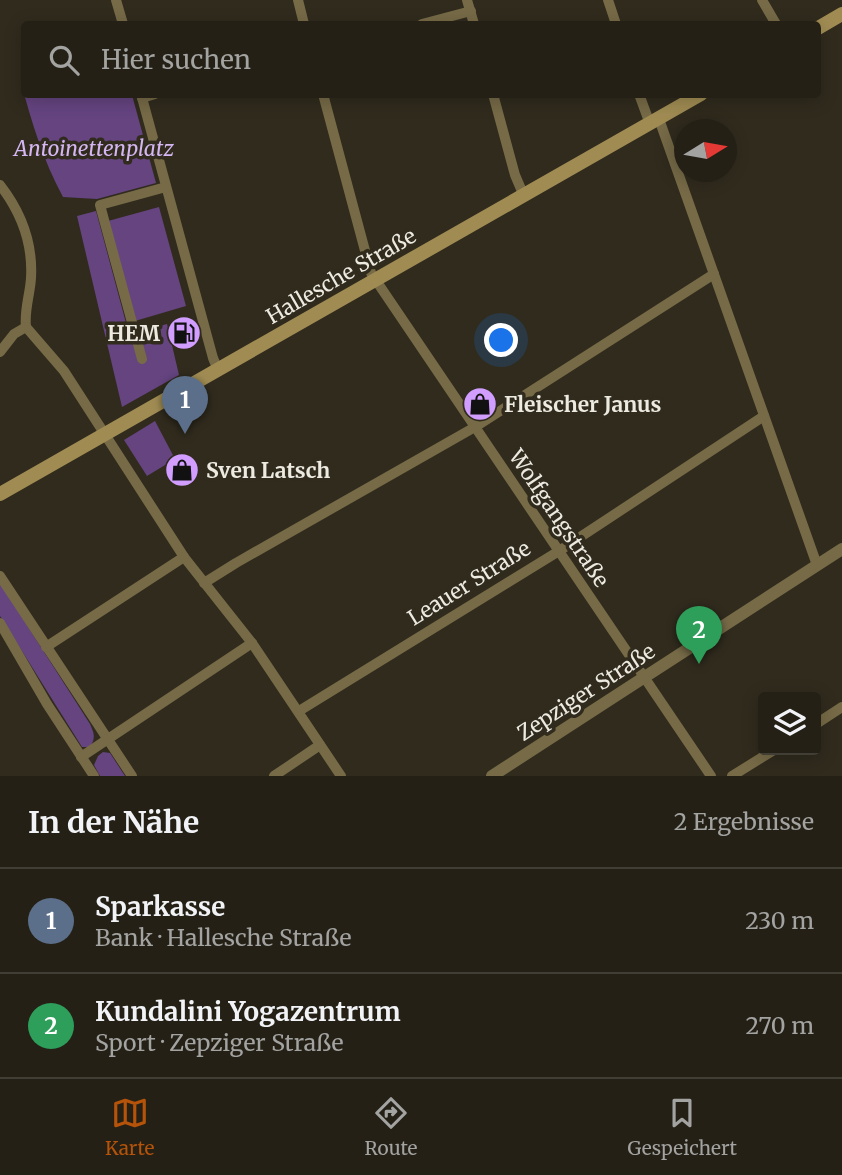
<!DOCTYPE html>
<html lang="de">
<meta charset="utf-8">
<style>
body{margin:0;font-family:Merriweather,serif;background:#302d23;color:#f1f3f6}
.controls{position:absolute;right:21px;bottom:21px;display:grid;overflow:hidden;border-radius:7px;box-shadow:0 4px 18px #0003}
.controls button{width:63px;height:63px;display:grid;place-items:center;padding:0;border:0;border-bottom:2px solid #413e35;background:#242016;color:#f1f3f6;font:35px sans-serif}
.compass{position:absolute;left:674px;top:119px;width:63px;height:63px;border-radius:50%;background:#242016;box-shadow:0 4px 18px #0003;rotate:79deg}
.you{position:absolute;left:502px;top:341px;width:24px;height:24px;margin:-18px;border:5px solid #fff;border-radius:50%;background:#1a73e8;box-shadow:0 0 0 10px #1a73e833}
.badge{display:grid;place-items:center;width:46px;height:46px;border-radius:50%;background:#b45309;color:#fff;font-size:23px;font-weight:700}
.pin{position:absolute;translate:-50% -58px;filter:drop-shadow(0 2px 4px #0008)}
.pin::after{content:'';position:absolute;top:37px;width:24px;height:21px;background:inherit;clip-path:polygon(0 0,100% 0,50% 100%)}
.list{margin:0;padding:0;list-style:none}
h2{display:flex;justify-content:space-between;align-items:center;height:91px;margin:0;padding:0 28px;font-size:30px}
h2 small{font-size:23px;font-weight:400;color:#a3a3a1}
.list li{display:grid;grid-template-columns:46px 1fr auto;gap:21px;align-items:center;box-sizing:border-box;height:105px;padding:0 28px;border-top:2px solid #413e35}
.list b{display:block;font-size:26px;white-space:nowrap}
.list p{margin:0;font-size:23px;white-space:nowrap;color:#a3a3a1}
.list em{font-size:23px;font-style:normal;color:#a3a3a1}
.icon{flex:none;width:38px;height:38px;fill:none;stroke:currentColor;stroke-width:2;stroke-linecap:round;stroke-linejoin:round}
.map{position:relative;flex:none;width:842px;height:776px;overflow:hidden}
.search{position:absolute;background:#242016;box-shadow:0 4px 18px #0003;left:21px;right:21px;top:21px;height:77px;display:flex;align-items:center;gap:18px;box-sizing:border-box;padding:0 24px;border-radius:7px;color:#a3a3a1;font-size:26px}
.sheet{height:301px;background:#242016}
nav{display:flex;justify-content:space-around;align-items:center;box-sizing:border-box;height:98px;border-top:2px solid #413e35;background:#242016;font-size:19px;color:#a3a3a1}
nav a{display:grid;justify-items:center;gap:4px}
nav .on{color:#b45309}
.map>svg:first-child{display:block}
.green{fill:#654480}
.lines{fill:none;stroke-linecap:round;stroke-linejoin:round}
.minor{stroke:#766a47;stroke-width:10}
.tertiary{stroke:#766a47;stroke-width:12}
.secondary{stroke:#a08c53;stroke-width:14}
.labels{text-anchor:middle;dominant-baseline:central;stroke-width:7;stroke-linejoin:round;paint-order:stroke}
.park-label{font-size:21px;font-style:italic;fill:#d4b6f2;stroke:#302b1d}
.street-label{font-size:21px;fill:#edeae1;stroke:#302b1d}
.poi-label{font-size:21px;font-weight:bold;fill:#edeae1;stroke:#302b1d;text-anchor:start}
</style>
<div class="map">
<svg width="842" height="776" viewBox="0 0 842 776">
<rect width="100%" height="100%" fill="#302b1d"/>
<!-- green -->
<g class="green">
<path d="M24 82V94L132 95 156 183 97 199 63 197C43 160 32 123 21 83Z"/>
<polygon points="159,207 186,306 135,321 108,221"/>
<polygon points="96,211 129,334 167,324 179,375 122,407 77,216"/>
<polygon points="155,421 175,459 147,476 124,440"/>
<path d="M0 583 90 724C94 733 96 738 90 747H82L0 616Z"/>
<polygon points="103,752 110,753 125,776 100,776 94,765 98,756"/>
</g>
<g class="lines">
<!-- minor -->
<g class="minor">
<polyline points="116,0 123,24"/>
<polyline points="298,0 304,24"/>
<polyline points="467,0 474,24"/>
<polyline points="608,0 616,24"/>
<polyline points="762,0 776,24"/>
<polyline points="422,24 471,11"/>
<polyline points="141,94 213,358 218,370"/>
<polyline points="323,94 371,273 711,776"/>
<polyline points="493,94 515,175 524,196"/>
<polyline points="639,94 650,124"/>
<polyline points="142,98 155,94"/>
<polyline points="659,119 817,565"/>
<path d="M0 185C21 212 33 243 31 278 30 295 24 310 26 327"/>
<polyline points="26,327 64,371 184,557 252,643 341,776"/>
<polyline points="0,352 14,334 26,327"/>
<polyline points="142,359 100,205 166,187"/>
<polyline points="0,576 132,776"/>
<polyline points="204,583 236,563 475,427 714,274"/>
<polyline points="0,623 47,704 94,776"/>
<polyline points="46,647 184,557"/>
<polyline points="299,711 559,551 764,416"/>
<polyline points="816,724 842,707"/>
<polyline points="81,757 252,643"/>
<polyline points="274,776 320,745"/>
<polyline points="732,776 774,750"/>
</g>
<!-- tertiary -->
<polyline class="tertiary" points="492,776 842,549"/>
<!-- secondary -->
<g class="secondary">
<polyline points="818,28 842,14"/>
<polyline points="0,494 701,94"/>
</g>
</g>
<!-- icons -->
<defs>
<g id="fuel-disc" transform="scale(1.75)"><circle r="9.5" fill="#d19dfe" stroke="#302b1d"/><path d="M-5.5-6h7V0h2V4h1.3V-2.5L3-4.5l.8-.8L6-3V5H2.5V1h-1V6h-7ZM-4.2-4.7v3.2H.2V-4.7Z" fill="#111"/></g>
<g id="shop-disc" transform="scale(1.75)"><circle r="9.5" fill="#d19dfe" stroke="#302b1d"/><path d="M-5-2.5h2.3a2.7 3.5 0 0 1 5.4 0H5L5.5 6h-11ZM-1.5-2.5h3a1.5 2.3 0 0 0-3 0Z" fill="#111"/></g>
</defs>
<g fill-rule="evenodd">
<use href="#fuel-disc" x="184" y="333"/>
<use href="#shop-disc" x="480" y="404"/>
<use href="#shop-disc" x="182" y="470"/>
</g>
<g class="labels">
<!-- park labels -->
<g class="park-label">
<text x="94" y="148">Antoinettenplatz</text>
</g>
<!-- street labels -->
<g class="street-label">
<text transform="translate(341 276) rotate(-30)">Hallesche Straße</text>
<text transform="translate(559 518) rotate(56)">Wolfgangstraße</text>
<text transform="translate(469 583) rotate(-32)">Leauer Straße</text>
<text transform="translate(586 692) rotate(-33)">Zepziger Straße</text>
</g>
<!-- poi labels -->
<g class="poi-label">
<text x="160" y="333" text-anchor="end">HEM</text>
<text x="504" y="404">Fleischer Janus</text>
<text x="206" y="470">Sven Latsch</text>
</g>
</g>
</svg>
<div class="controls">
<button><svg class="icon" aria-label="layers" viewBox="0 0 24 24"><path d="M12 4l9 5-9 5-9-5zM3 14l9 5 9-5"/></svg></button>
</div>
<svg class="compass" viewBox="-18 -18 36 36"><path d="M0-13l5 13h-10z" fill="#e53935"/><path d="M0 13l5-13h-10z" fill="#a3a3a1"/></svg>
<div class="you"></div>
<div class="pin badge" style="left:185px;top:434px;background:#5c6f8a">1</div>
<div class="pin badge" style="left:699px;top:664px;background:#2e9e5b">2</div>
<div class="search"><svg class="icon" aria-label="search" viewBox="0 0 24 24"><circle cx="10" cy="10" r="6"/><path d="M15 15l6 6"/></svg>Hier suchen</div>
</div>
<section class="sheet">
<h2>In der Nähe<small>2 Ergebnisse</small></h2>
<ul class="list">
<li><span class="badge" style="background:#5c6f8a">1</span><div><b>Sparkasse</b><p>Bank · Hallesche Straße</p></div><em>230 m</em></li>
<li><span class="badge" style="background:#2e9e5b">2</span><div><b>Kundalini Yogazentrum</b><p>Sport · Zepziger Straße</p></div><em>270 m</em></li>
</ul>
</section>
<nav>
<a class="on"><svg class="icon" aria-label="map" viewBox="0 0 24 24"><path d="M3 6l6-2 6 2 6-2v14l-6 2-6-2-6 2zM9 4v14M15 6v14"/></svg>Karte</a>
<a><svg class="icon" aria-label="directions" viewBox="0 0 24 24"><path d="M12 3l9 9-9 9-9-9zM9 14v-3h6M13 9l2 2-2 2"/></svg>Route</a>
<a><svg class="icon" aria-label="saved" viewBox="0 0 24 24"><path d="M7 4h10v16l-5-4-5 4z"/></svg>Gespeichert</a>
</nav>
